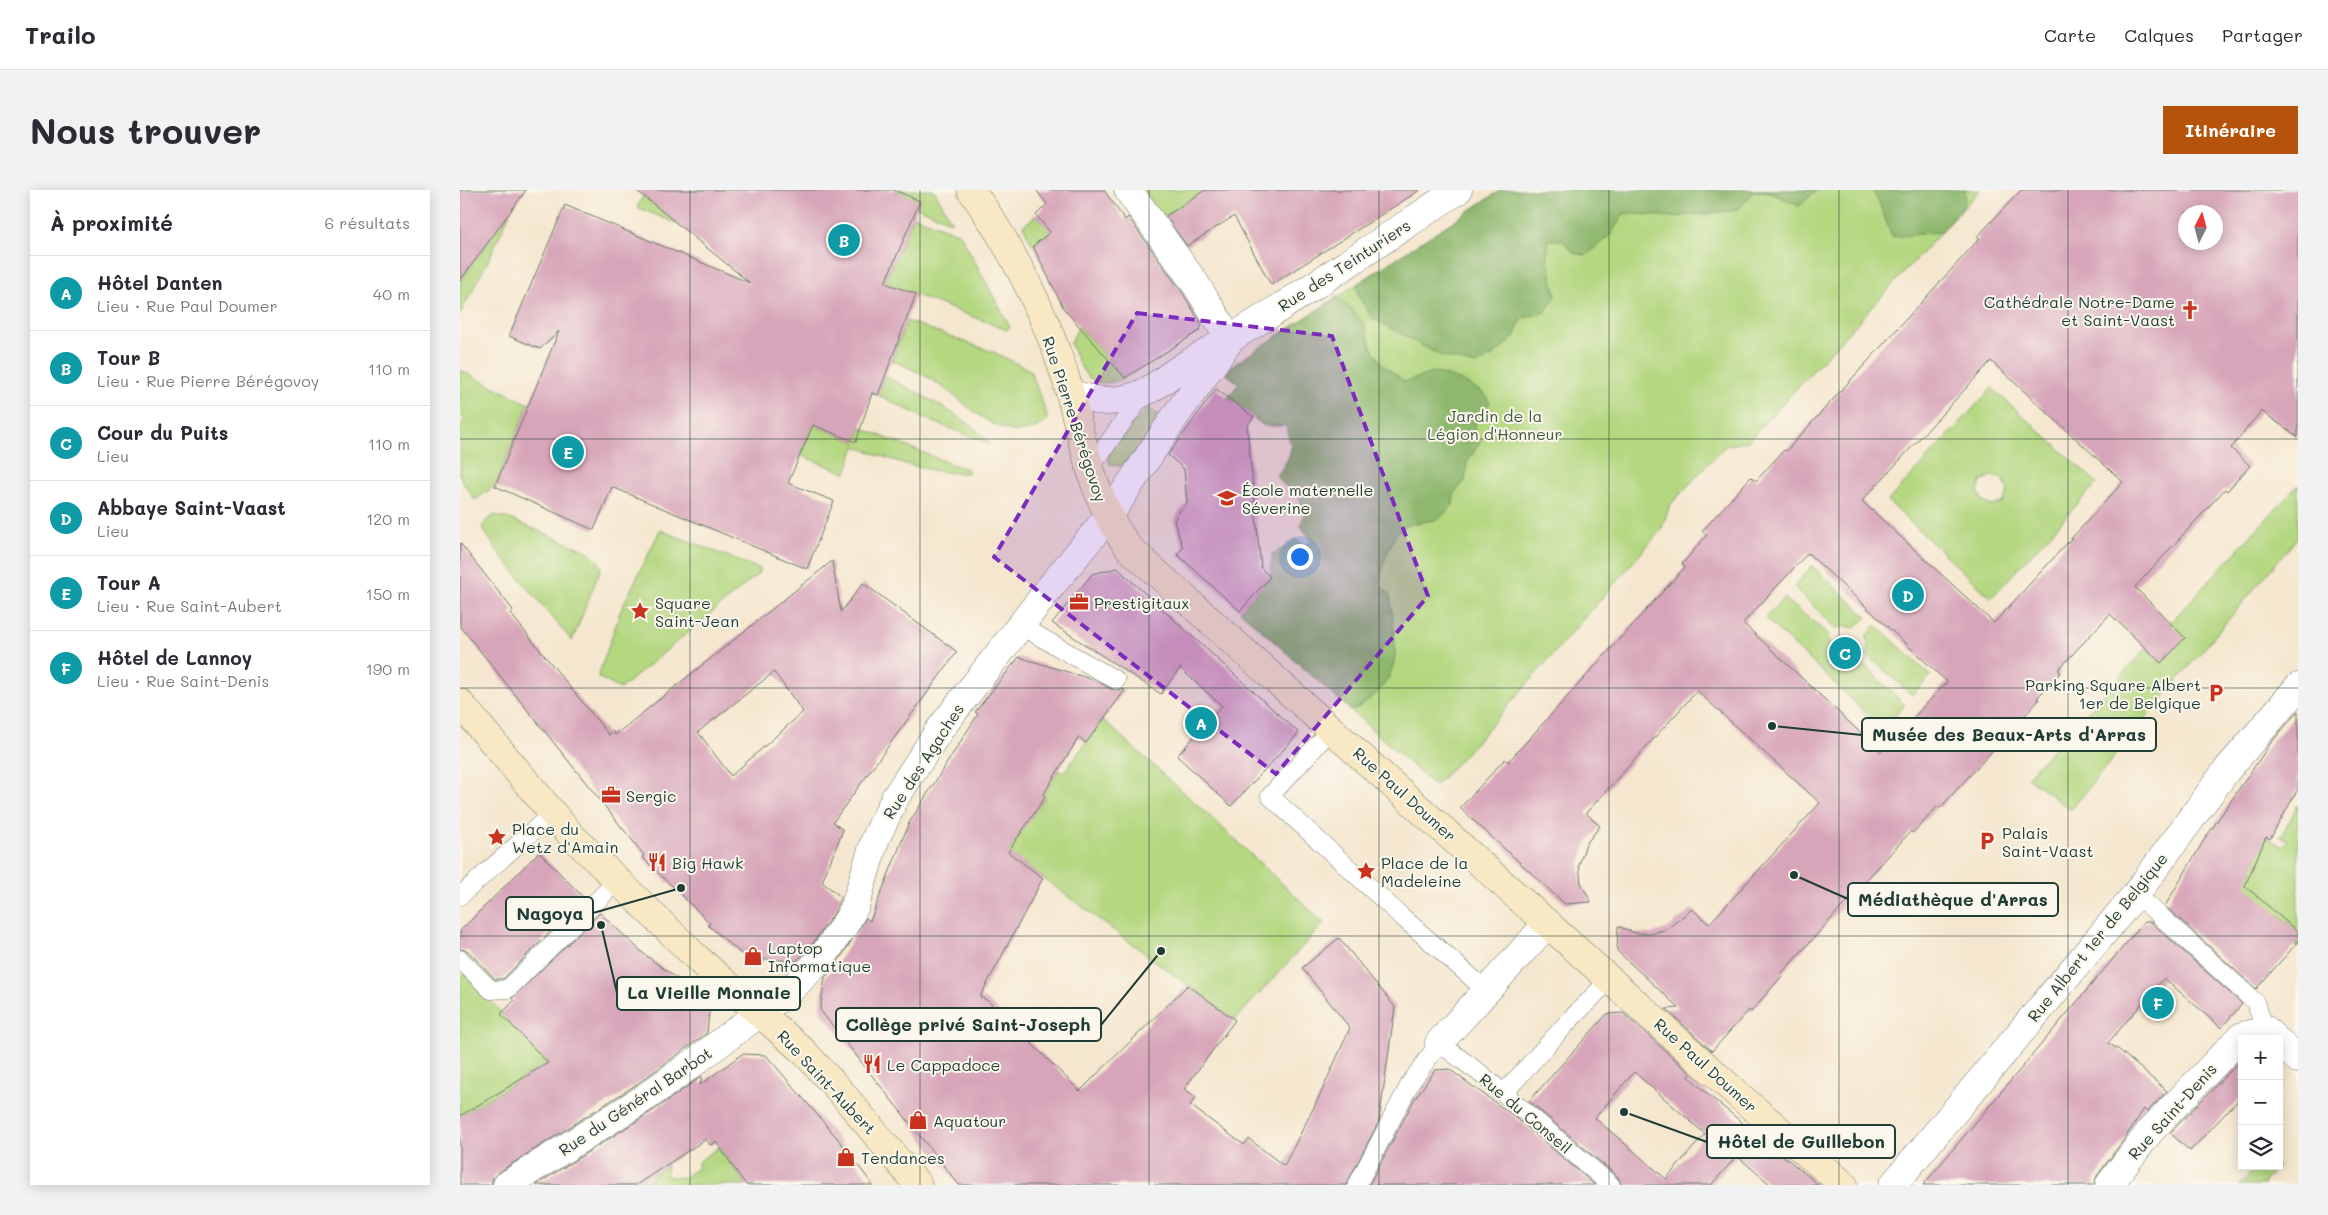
<!DOCTYPE html>
<html lang="fr">
<meta charset="utf-8">
<style>
body{margin:0;font-family:Mali,sans-serif;background:#f2f2f3;color:#2b2b33}
.controls{position:absolute;right:15px;bottom:15px;display:grid;overflow:hidden;border-radius:0px;box-shadow:0 2px 12px #0003}
.controls button{width:45px;height:45px;display:grid;place-items:center;padding:0;border:0;border-bottom:1px solid #e1e1e2;background:#fff;color:#2b2b33;font:25px sans-serif}
.compass{position:absolute;left:1718px;top:15px;width:45px;height:45px;border-radius:50%;background:#fff;box-shadow:0 2px 12px #0003;rotate:6deg}
.you{position:absolute;left:839px;top:366px;width:18px;height:18px;margin:-12px;border:4px solid #fff;border-radius:50%;background:#1a73e8;box-shadow:0 0 0 8px #1a73e833}
.badge{display:grid;place-items:center;width:32px;height:32px;border-radius:50%;background:#b45309;color:#fff;font-size:16px;font-weight:700}
.pin{position:absolute;translate:-50% -50%;border:2px solid #fff;box-shadow:0 1px 5px #0006}
.list{margin:0;padding:0;list-style:none}
h2{display:flex;justify-content:space-between;align-items:center;height:65px;margin:0;padding:0 20px;font-size:21px}
h2 small{font-size:16px;font-weight:400;color:#7c7c81}
.list li{display:grid;grid-template-columns:32px 1fr auto;gap:15px;align-items:center;box-sizing:border-box;height:75px;padding:0 20px;border-top:1px solid #e1e1e2}
.list b{display:block;font-size:19px;white-space:nowrap}
.list p{margin:0;font-size:16px;white-space:nowrap;color:#7c7c81}
.list em{font-size:16px;font-style:normal;color:#7c7c81}
.icon{flex:none;width:28px;height:28px;fill:none;stroke:currentColor;stroke-width:2;stroke-linecap:round;stroke-linejoin:round}
.map{position:relative;flex:none;width:1838px;height:995px;overflow:hidden;border-radius:0px}
header{display:flex;align-items:center;gap:30px;box-sizing:border-box;height:70px;padding:0 25px;background:#fff;border-bottom:1px solid #e1e1e2}
header strong{font-size:24px}
nav{display:flex;gap:28px;margin-inline-start:auto;font-size:18px}
.intro{display:flex;align-items:center;justify-content:space-between;box-sizing:border-box;height:120px;padding:0 30px}
h1{margin:0;font-size:35px}
.button{padding:12px 22px;border-radius:0px;background:#b45309;color:#fff;font-size:18px;font-weight:700}
main{display:flex;gap:30px;padding:0 30px}
aside{flex:1;background:#fff;border-radius:0px;box-shadow:0 2px 12px #0003}
.map>svg:first-child{display:block}
.green{fill:#b4d780;stroke:#6a8a5a;fill-rule:evenodd}
.forest{fill:#8fb86e;stroke:#577a51}
.building{fill:#d7a5b9;fill-rule:evenodd}
.lines{fill:none;stroke-linecap:round;stroke-linejoin:round}
.lane-casing{stroke:#6a786a;stroke-width:19}
.street-casing{stroke:#6a786a;stroke-width:29}
.secondary-casing{stroke:#6a786a;stroke-width:29}
.lane{stroke:#fff;stroke-width:18}
.street{stroke:#fff;stroke-width:28}
.secondary{stroke:#f8e8c3;stroke-width:28}
.marked{fill:#7b2cbf;fill-opacity:0.2;stroke:#7b2cbf;stroke-width:4;stroke-dasharray:10 6;stroke-linejoin:round}
.grid{fill:none;stroke:#1f3d34;stroke-width:1;stroke-opacity:0.55}
.labels{text-anchor:middle;dominant-baseline:central;stroke-width:4;stroke-linejoin:round;paint-order:stroke}
.street-label{font-size:16px;fill:#1f3d34;stroke:#fbf7ec}
.poi-label{font-size:16px;fill:#1f3d34;stroke:#fbf7ec;text-anchor:start}
.park-label{font-size:16px;fill:#3d5c43;stroke:#fbf7ec}
.leader{fill:none;stroke:#1f3d34;stroke-width:2}
.callout-dot{fill:#1f3d34;stroke:#fbf7ec;stroke-width:2}
.callout{fill:#fbf7ec;stroke:#1f3d34;stroke-width:2}
.callout-label{font-size:18px;text-anchor:middle;font-weight:bold;fill:#1f3d34}
</style>
<header>
<strong>Trailo</strong>
<nav><a>Carte</a><a>Calques</a><a>Partager</a></nav>
</header>
<div class="intro"><h1>Nous trouver</h1><a class="button">Itinéraire</a></div>
<main>
<aside>
<h2>À proximité<small>6 résultats</small></h2>
<ul class="list">
<li><span class="badge" style="background:#0f9aa8">A</span><div><b>Hôtel Danten</b><p>Lieu · Rue Paul Doumer</p></div><em>40 m</em></li>
<li><span class="badge" style="background:#0f9aa8">B</span><div><b>Tour B</b><p>Lieu · Rue Pierre Bérégovoy</p></div><em>110 m</em></li>
<li><span class="badge" style="background:#0f9aa8">C</span><div><b>Cour du Puits</b><p>Lieu</p></div><em>110 m</em></li>
<li><span class="badge" style="background:#0f9aa8">D</span><div><b>Abbaye Saint-Vaast</b><p>Lieu</p></div><em>120 m</em></li>
<li><span class="badge" style="background:#0f9aa8">E</span><div><b>Tour A</b><p>Lieu · Rue Saint-Aubert</p></div><em>150 m</em></li>
<li><span class="badge" style="background:#0f9aa8">F</span><div><b>Hôtel de Lannoy</b><p>Lieu · Rue Saint-Denis</p></div><em>190 m</em></li>
</ul>
</aside>
<div class="map">
<svg width="1838" height="995" viewBox="0 0 1838 995">
<rect width="100%" height="100%" fill="#fbf7ec"/>
<filter id="ink" filterUnits="userSpaceOnUse"><feTurbulence type="fractalNoise" baseFrequency=".02" numOctaves="2"/><feDisplacementMap in="SourceGraphic" scale="10" xChannelSelector="R" yChannelSelector="G"/><feConvolveMatrix kernelMatrix="1 2 1 2 8 2 1 2 1" color-interpolation-filters="sRGB"/></filter>
<filter id="wash" filterUnits="userSpaceOnUse"><feTurbulence type="fractalNoise" baseFrequency=".0096" numOctaves="4" result="noise"/><feDisplacementMap in="SourceGraphic" scale="20" xChannelSelector="R" yChannelSelector="G"/><feGaussianBlur stdDeviation="1.12" result="paint"/><feColorMatrix in="noise" values="0 0 0 0 0 0 0 0 0 0 0 0 0 0 0 0 0 1.4 0 .05"/><feComposite in="paint" operator="in"/></filter>
<g filter="url(#wash)">
<rect width="100%" height="100%" fill="#f5e7cf"/>
<!-- green -->
<g class="green">
<polygon points="222,0 225,37 177,17 183,6 204,23"/>
<polygon points="434,0 474,0 492,32 457,17 460,11"/>
<polygon points="684,0 752,0 735,6 703,27"/>
<polygon points="1041,0 1520,0 1288,251 1265,256 1210,315 1201,340 1021,547 975,596 780,421 856,382 841,224 768,208 779,193 766,184 772,176"/>
<polygon points="51,20 29,69 0,124 0,91"/>
<polygon points="615,21 573,56 563,36 576,25 582,32"/>
<polygon points="454,26 500,44 550,137 547,140 425,93"/>
<path d="M447 131 533 162 570 180 587 225 586 231C550 261 512 218 483 197 468 186 448 178 432 170Z"/>
<path d="M619 136 665 188C628 203 623 182 610 153Z"/>
<polygon points="0,180 69,214 35,296 15,310 0,288 0,235 5,230 0,225"/>
<path d="M425 186C453 201 512 229 530 254L466 229 418 205Z"/>
<path d="M1532 198 1637 293 1531 408 1428 311ZM1532 286 1544 290 1548 301 1543 312 1533 316 1523 312 1518 302 1521 291Z"/>
<polygon points="688,218 701,227 675,265 660,276 650,274 648,266 661,245"/>
<path d="M353 235 396 252 401 238 491 274 508 279V283C468 283 432 271 395 256L386 283 340 265Z"/>
<polygon points="1838,295 1838,347 1673,543 1611,620 1567,587"/>
<polygon points="35,325 50,329 129,362 138,371 141,378 112,451 38,362 22,337 27,330"/>
<polygon points="200,340 300,379 298,384 160,499 138,487 161,420"/>
<polygon points="1352,376 1407,427 1395,438 1386,436 1376,438 1334,397"/>
<polygon points="1324,408 1368,444 1370,466 1365,473 1372,481 1380,474 1403,474 1445,515 1423,539 1305,428"/>
<polygon points="1416,435 1471,486 1452,505 1408,466 1409,456 1406,447"/>
<polygon points="643,530 756,632 864,733 775,830 548,662 585,607 583,605 599,580 604,582"/>
<polygon points="1838,615 1838,758 1832,751 1831,735 1817,724 1811,731 1774,699 1783,684 1791,683 1792,679 1790,673 1805,647 1823,657 1828,650 1821,646"/>
<polygon points="5,783 87,872 83,881 76,880 0,926 0,788"/>
<polygon points="259,957 286,995 181,995 207,975 206,986 223,988 238,978 238,972"/>
<polygon points="1797,976 1818,976 1804,992 1805,995 1779,995"/>
</g>
<!-- forest -->
<g class="forest">
<polygon points="1041,0 1357,0 1339,16 1307,1 1293,1 1280,18 1270,21 1213,27 1164,23 1151,44 1126,65 1114,63 1102,50 1089,50 1087,66 1096,106 1085,122 1061,129 1054,147 1034,165 1016,175 981,166 912,128 899,107 897,94"/>
<path d="M1412 0H1507L1505 2C1507 19 1492 30 1481 42L1432 47 1419 12Z"/>
<path d="M877 107 889 116 904 134 912 159 922 174 945 192 974 182 1000 190 1025 204 1030 213 1017 226 1014 242 1020 252 1007 273 1005 291 994 303 993 315 979 329 947 335 936 343 925 368 919 394 930 405C936 460 947 489 892 521L780 421 810 387 812 364 826 357 835 349 846 355 852 351 841 336 845 321 837 302 824 295 817 286C823 276 834 264 830 252 829 246 826 243 827 236H804L768 208 779 193 766 184 772 176Z"/>
</g>
<g id="blocks">
<!-- building -->
<g class="building">
<polygon points="0,0 66,0 0,91"/>
<polygon points="176,0 434,0 460,11 425,93 456,104 418,205 412,203 396,252 353,235 328,293 374,311 347,379 152,297 134,340 35,296 99,141 80,159 49,146 105,15 290,93"/>
<polygon points="576,0 644,0 665,30 668,27 722,102 742,135 739,141 665,188 604,119 573,56 590,42 576,25 587,14"/>
<polygon points="745,0 960,0 811,95 774,26 727,56 706,26"/>
<path d="M1561 0H1838V247L1801 221 1771 258 1790 276 1767 301 1765 299 1675 397 1725 448 1701 473 1650 424 1598 480 1601 482 1577 508 1579 510 1480 618 1478 616 1453 643 1451 641 1321 784 1323 785 1291 822 1289 820 1252 861 1206 819 1219 818 1157 761 1158 736 1175 743 1190 744 1207 739 1232 719 1249 734 1360 613 1237 501 1126 623 1140 636 1126 654 1119 675 1121 693 1131 712 1105 714 1000 618 1045 569 1048 572 1225 377 1222 374 1247 345 1242 341 1291 287 1296 291 1324 260 1326 261 1520 48 1517 47ZM1726 22H1756V52H1726ZM1531 171 1663 292 1534 433 1402 311ZM1348 363 1487 492 1421 562 1283 433Z"/>
<polygon points="756,199 794,227 787,236 801,378 810,387 780,421 717,364 723,358 714,331 718,323 727,313 724,279 708,265"/>
<path d="M0 353 53 420 50 423 149 545 153 541 155 545 372 371 381 422 403 393 497 462 373 632 383 640 362 692 381 707 374 723 349 759 336 771 304 769 300 776 279 762 248 735 250 733 182 667 184 665 0 436ZM314 482 343 522 271 586 238 542Z"/>
<polygon points="657,378 839,543 771,616 717,566 762,516 720,478 701,504 592,433 632,384"/>
<polygon points="559,467 637,491 651,499 665,500 626,553 619,547 583,605 585,607 548,662 583,688 520,807 528,811 620,901 728,795 775,830 724,899 736,907 730,915 784,955 789,949 824,976 861,903 890,838 842,778 879,748 935,817 919,931 886,995 499,995 360,820 365,787 374,778 406,728 410,731 449,633 518,524 515,522"/>
<polygon points="1838,521 1838,599 1810,649 1806,647 1785,696 1838,742 1838,752 1796,799 1705,716 1744,650 1810,554"/>
<polygon points="79,662 124,708 43,789 35,789 8,761 0,759 0,741"/>
<polygon points="140,723 184,764 250,813 247,843 177,894 39,982 33,987 31,995 0,995 0,926 88,873 41,824 54,811 52,808"/>
<polygon points="1684,732 1691,732 1782,814 1761,838 1704,788 1648,853 1658,859 1707,901 1687,922 1684,919 1665,948 1637,986 1634,995 1463,995"/>
<path d="M1163 823 1231 884 1229 887 1251 907 1359 995H1311L1277 966 1251 995H1161L1158 987 1069 911 1147 824ZM1174 882 1245 944 1206 989 1135 928Z"/>
<polygon points="282,864 306,865 378,949 413,995 286,995 256,952 250,955 246,949 176,995 76,995 194,920 242,886 240,895"/>
<polygon points="1781,870 1782,906 1730,961 1710,943"/>
<polygon points="989,879 1055,927 1135,995 909,995 954,910 975,880"/>
</g>
</g>
</g>
<g filter="url(#ink)">
<use href="#blocks" fill-opacity="0" stroke="#6a786a" stroke-width="1"/>
<g class="lines">
<!-- lane casing -->
<g class="lane-casing">
<g id="lane">
<polyline points="630,278 684,203"/>
<polyline points="561,436 656,490"/>
<polyline points="872,539 810,606 941,726 1027,801"/>
<polyline points="1676,704 1795,812 1806,840"/>
<polyline points="0,706 92,624"/>
<polyline points="0,769 31,800 48,799 157,691"/>
<polyline points="1044,903 1106,834 1150,789"/>
<polyline points="897,995 951,892 979,853 1021,884 1151,995"/>
</g>
</g>
<!-- street casing -->
<g class="street-casing">
<g id="street">
<polyline points="668,0 735,93 770,150"/>
<path d="M610 203C630 210 648 214 669 208 691 203 708 185 727 174 820 121 909 59 998 0"/>
<polyline points="1819,852 1838,869"/>
<polyline points="979,853 1088,733"/>
<polyline points="47,995 186,907 232,874 330,800 361,769 387,731 395,716 415,650 435,608 480,539 592,395 648,327 716,225 770,150"/>
<polyline points="1433,995 1676,704 1766,581 1838,497"/>
<polyline points="1649,995 1691,940 1770,858 1782,846 1806,840 1815,849"/>
</g>
</g>
<!-- secondary casing -->
<g class="secondary-casing">
<g id="secondary">
<path d="M511 0C550 54 583 119 604 183 623 243 629 308 670 359L1285 911 1384 995"/>
<polyline points="0,513 111,645 238,769 344,862 380,901 458,995"/>
</g>
</g>
<!-- lane -->
<use href="#lane" class="lane"/>
<!-- street -->
<use href="#street" class="street"/>
<!-- secondary -->
<use href="#secondary" class="secondary"/>
</g>
</g>
<!-- marked area -->
<path class="marked" d="M677 123 872 146 968 406 816 584 534 367Z"/>
<!-- grid -->
<path class="grid" d="M230 0V995M460 0V995M689 0V995M919 0V995M1149 0V995M1379 0V995M1608 0V995M0 249H1838M0 498H1838M0 746H1838"/>
<!-- icons -->
<defs>
<g id="church-bare" transform="scale(1.5)"><path d="M-1.2-6h2.4v3.5h3.3v2.4h-3.3V6h-2.4V-.1h-3.3v-2.4h3.3Z" fill="#c8321e" stroke="#fbf7ec" stroke-width="2.5" paint-order="stroke"/></g>
<g id="school-bare" transform="scale(1.5)"><path d="M0-5L7-2L0 1L-7-2ZM-4 1L0 2.5L4 1V4Q0 6-4 4Z" fill="#c8321e" stroke="#fbf7ec" stroke-width="2.5" paint-order="stroke"/></g>
<g id="office-bare" transform="scale(1.5)"><path d="M-6-3h4V-5.5h4V-3h4V5H-6ZM-1-4.5V-3h2v-1.5ZM-6 0V1H6V0Z" fill="#c8321e" stroke="#fbf7ec" stroke-width="2.5" paint-order="stroke"/></g>
<g id="sight-bare" transform="scale(1.5)"><path d="M0-6L1.8-2.2L6-1.7L2.9 1.2L3.7 5.4L0 3.3L-3.7 5.4L-2.9 1.2L-6-1.7L-1.8-2.2Z" fill="#c8321e" stroke="#fbf7ec" stroke-width="2.5" paint-order="stroke"/></g>
<g id="parking-bare" transform="scale(1.5)"><path d="M-3.5-5.5H1a3.5 3.5 0 0 1 0 7H-1V5.5H-3.5ZM-1-3.4V-.6H.8a1.4 1.4 0 0 0 0-2.8Z" fill="#c8321e" stroke="#fbf7ec" stroke-width="2.5" paint-order="stroke"/></g>
<g id="restaurant-bare" transform="scale(1.5)"><path d="M-5-6h1v4h1v-4h1v4h1v-4h1v5L-1.5 .5V6h-2V.5L-5-1ZM5-6V6H3V1.5H1.5Q1.5-4 5-6Z" fill="#c8321e" stroke="#fbf7ec" stroke-width="2.5" paint-order="stroke"/></g>
<g id="shop-bare" transform="scale(1.5)"><path d="M-5-2.5h2.3a2.7 3.5 0 0 1 5.4 0H5L5.5 6h-11ZM-1.5-2.5h3a1.5 2.3 0 0 0-3 0Z" fill="#c8321e" stroke="#fbf7ec" stroke-width="2.5" paint-order="stroke"/></g>
</defs>
<g fill-rule="evenodd">
<use href="#church-bare" x="1730" y="120"/>
<use href="#school-bare" x="767" y="308"/>
<use href="#office-bare" x="619" y="412"/>
<use href="#sight-bare" x="180" y="421"/>
<use href="#parking-bare" x="1756" y="503"/>
<use href="#office-bare" x="151" y="605"/>
<use href="#sight-bare" x="37" y="647"/>
<use href="#parking-bare" x="1527" y="651"/>
<use href="#restaurant-bare" x="197" y="672"/>
<use href="#sight-bare" x="906" y="681"/>
<use href="#shop-bare" x="293" y="766"/>
<use href="#restaurant-bare" x="412" y="874"/>
<use href="#shop-bare" x="458" y="930"/>
<use href="#shop-bare" x="386" y="967"/>
</g>
<g class="labels">
<!-- street labels -->
<g class="street-label">
<text transform="translate(884 75) rotate(-33)">Rue des Teinturiers</text>
<text transform="translate(615 229) rotate(72)">Rue Pierre Bérégovoy</text>
<text transform="translate(463 571) rotate(-57)">Rue des Agaches</text>
<text transform="translate(945 604) rotate(42)">Rue Paul Doumer</text>
<text transform="translate(1637 747) rotate(-51)">Rue Albert 1er de Belgique</text>
<text transform="translate(1246 875) rotate(42)">Rue Paul Doumer</text>
<text transform="translate(367 892) rotate(47)">Rue Saint-Aubert</text>
<text transform="translate(175 911) rotate(-34)">Rue du Général Barbot</text>
<text transform="translate(1712 921) rotate(-48)">Rue Saint-Denis</text>
<text transform="translate(1066 923) rotate(40)">Rue du Conseil</text>
</g>
<!-- poi labels -->
<g class="poi-label">
<text x="1715" y="111" text-anchor="end">Cathédrale Notre-Dame<tspan x="1715" dy="18">et Saint-Vaast</tspan></text>
<text x="782" y="299">École maternelle<tspan x="782" dy="18">Séverine</tspan></text>
<text x="195" y="412">Square<tspan x="195" dy="18">Saint-Jean</tspan></text>
<text x="634" y="412">Prestigitaux</text>
<text x="1741" y="494" text-anchor="end">Parking Square Albert<tspan x="1741" dy="18">1er de Belgique</tspan></text>
<text x="166" y="605">Sergic</text>
<text x="52" y="638">Place du<tspan x="52" dy="18">Wetz d'Amain</tspan></text>
<text x="1542" y="642">Palais<tspan x="1542" dy="18">Saint-Vaast</tspan></text>
<text x="212" y="672">Big Hawk</text>
<text x="921" y="672">Place de la<tspan x="921" dy="18">Madeleine</tspan></text>
<text x="308" y="757">Laptop<tspan x="308" dy="18">Informatique</tspan></text>
<text x="427" y="874">Le Cappadoce</text>
<text x="473" y="930">Aquatour</text>
<text x="401" y="967">Tendances</text>
</g>
<!-- park labels -->
<g class="park-label">
<text x="1035" y="225">Jardin de la<tspan x="1035" dy="18">Légion d'Honneur</tspan></text>
</g>
</g>
<!-- callouts -->
<path class="leader" d="M1312 536L1402 545M1334 685L1388 709M221 698L133 723M141 735L157 803M701 761L641 835M1164 922L1247 952"/>
<g class="callout-dot">
<circle cx="1312" cy="536" r="5"/>
<circle cx="1334" cy="685" r="5"/>
<circle cx="221" cy="698" r="5"/>
<circle cx="141" cy="735" r="5"/>
<circle cx="701" cy="761" r="5"/>
<circle cx="1164" cy="922" r="5"/>
</g>
<g class="callout">
<rect x="1402" y="528" width="294" height="33" rx="5"/>
<rect x="1388" y="693" width="210" height="33" rx="5"/>
<rect x="46" y="707" width="87" height="33" rx="5"/>
<rect x="157" y="787" width="183" height="33" rx="5"/>
<rect x="376" y="818" width="265" height="33" rx="5"/>
<rect x="1247" y="935" width="188" height="33" rx="5"/>
</g>
<g class="callout-label">
<text x="1549" y="551">Musée des Beaux-Arts d'Arras</text>
<text x="1493" y="716">Médiathèque d'Arras</text>
<text x="90" y="730">Nagoya</text>
<text x="249" y="809">La Vieille Monnaie</text>
<text x="508" y="841">Collège privé Saint-Joseph</text>
<text x="1341" y="958">Hôtel de Guillebon</text>
</g>
</svg>
<div class="controls">
<button>+</button>
<button>−</button>
<button><svg class="icon" aria-label="layers" viewBox="0 0 24 24"><path d="M12 4l9 5-9 5-9-5zM3 14l9 5 9-5"/></svg></button>
</div>
<svg class="compass" viewBox="-18 -18 36 36"><path d="M0-13l5 13h-10z" fill="#e53935"/><path d="M0 13l5-13h-10z" fill="#7c7c81"/></svg>
<div class="you"></div>
<div class="pin badge" style="left:741px;top:533px;background:#0f9aa8">A</div>
<div class="pin badge" style="left:384px;top:50px;background:#0f9aa8">B</div>
<div class="pin badge" style="left:1385px;top:463px;background:#0f9aa8">C</div>
<div class="pin badge" style="left:1448px;top:405px;background:#0f9aa8">D</div>
<div class="pin badge" style="left:108px;top:262px;background:#0f9aa8">E</div>
<div class="pin badge" style="left:1698px;top:813px;background:#0f9aa8">F</div>
</div>
</main>
